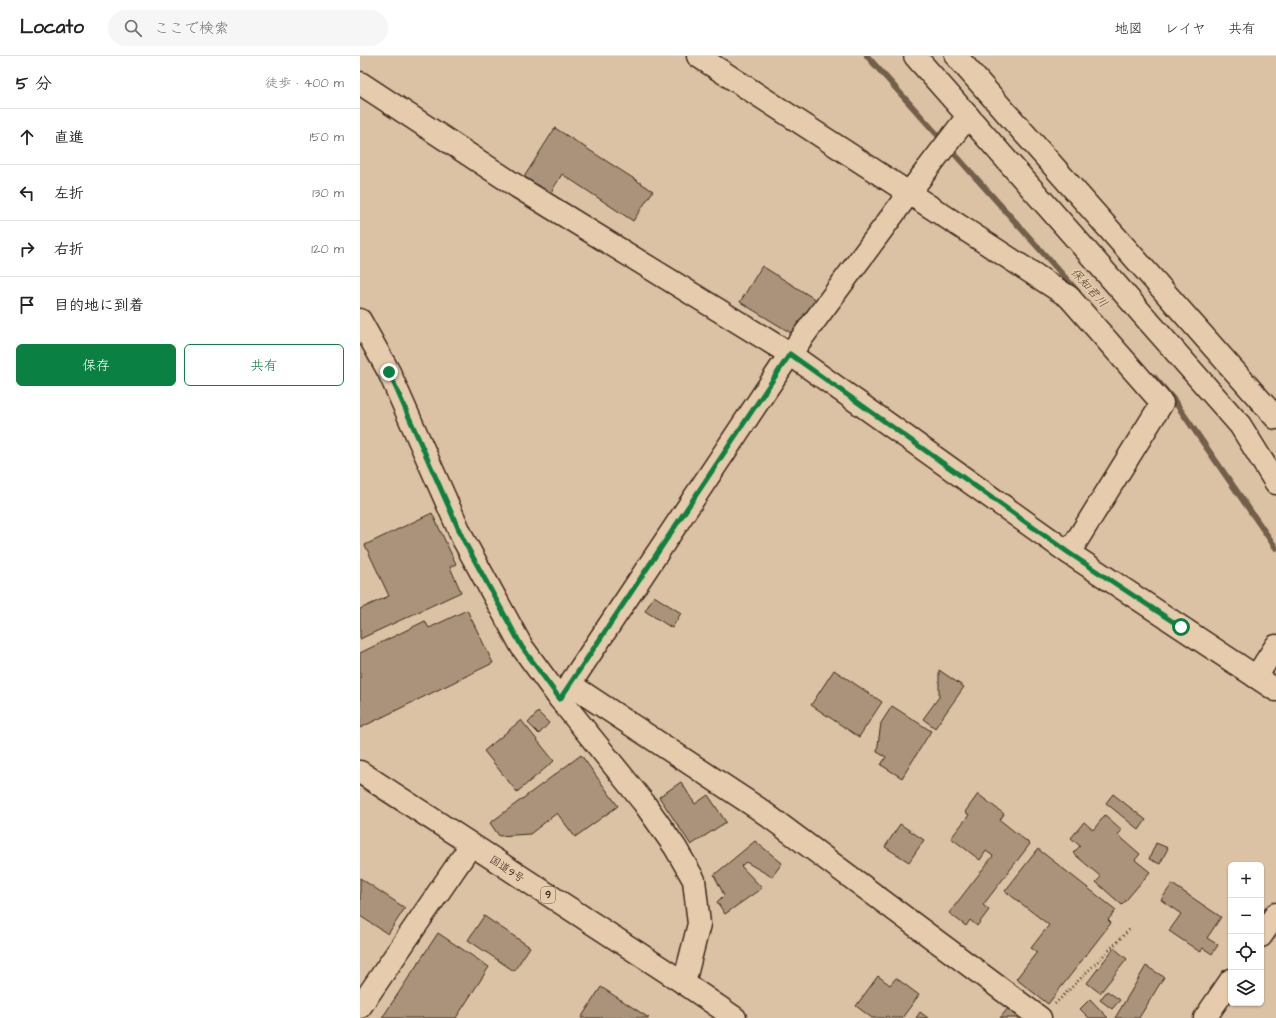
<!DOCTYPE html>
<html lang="ja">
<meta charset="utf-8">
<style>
body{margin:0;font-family:"Architects Daughter","Klee One",sans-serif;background:#f6f6f6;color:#222}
.controls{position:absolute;right:12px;bottom:12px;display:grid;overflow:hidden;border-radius:6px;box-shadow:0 1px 3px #0004}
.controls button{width:36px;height:36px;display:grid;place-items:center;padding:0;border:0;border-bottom:1px solid #e0e0e0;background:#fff;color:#222;font:20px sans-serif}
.stop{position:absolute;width:12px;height:12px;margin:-9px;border:3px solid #0b8043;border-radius:50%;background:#fff}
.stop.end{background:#0b8043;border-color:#fff;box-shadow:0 1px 4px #0008}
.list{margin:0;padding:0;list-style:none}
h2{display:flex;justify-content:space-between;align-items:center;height:52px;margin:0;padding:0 16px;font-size:17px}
h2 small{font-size:13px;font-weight:400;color:#767676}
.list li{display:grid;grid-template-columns:26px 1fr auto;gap:12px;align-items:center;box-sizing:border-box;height:56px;padding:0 16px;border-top:1px solid #e0e0e0}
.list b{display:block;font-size:15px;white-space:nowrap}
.list em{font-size:13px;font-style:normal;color:#767676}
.actions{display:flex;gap:8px;padding:12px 16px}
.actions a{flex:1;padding:9px 0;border:1px solid #0b8043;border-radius:6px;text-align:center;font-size:14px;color:#0b8043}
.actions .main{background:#0b8043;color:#fff}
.icon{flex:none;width:22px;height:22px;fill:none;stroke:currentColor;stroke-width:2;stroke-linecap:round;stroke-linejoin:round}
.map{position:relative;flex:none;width:916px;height:962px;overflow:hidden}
header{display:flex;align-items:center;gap:24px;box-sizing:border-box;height:56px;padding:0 20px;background:#fff;border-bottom:1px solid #e0e0e0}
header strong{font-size:19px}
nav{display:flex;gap:22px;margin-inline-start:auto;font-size:14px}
.search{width:280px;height:36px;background:#f6f6f6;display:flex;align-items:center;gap:10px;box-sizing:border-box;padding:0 14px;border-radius:22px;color:#767676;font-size:15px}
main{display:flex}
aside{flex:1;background:#fff}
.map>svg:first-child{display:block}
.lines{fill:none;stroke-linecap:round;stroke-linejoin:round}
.stream{stroke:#725e4c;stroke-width:6}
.building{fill:#aa937a;stroke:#3b2a1e}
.minor-casing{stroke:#3b2a1e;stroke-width:25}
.highway-casing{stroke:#3b2a1e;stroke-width:25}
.path{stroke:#3b2a1e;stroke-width:2.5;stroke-dasharray:1 3;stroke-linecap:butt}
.minor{stroke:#e6ccad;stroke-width:22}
.highway{stroke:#e6ccad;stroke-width:22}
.route{stroke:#0b8043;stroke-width:5}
.labels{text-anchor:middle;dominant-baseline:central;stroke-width:3;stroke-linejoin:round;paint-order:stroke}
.shield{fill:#e6ccad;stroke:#6e5b49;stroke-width:1}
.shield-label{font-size:10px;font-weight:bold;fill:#3b2a1e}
.street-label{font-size:11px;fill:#3b2a1e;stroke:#e6ccad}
.water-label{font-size:12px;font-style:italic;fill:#4d3b2d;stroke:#e6ccad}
</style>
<header>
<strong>Locato</strong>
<div class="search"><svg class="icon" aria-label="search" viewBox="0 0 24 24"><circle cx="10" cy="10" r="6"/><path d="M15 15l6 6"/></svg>ここで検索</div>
<nav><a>地図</a><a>レイヤ</a><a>共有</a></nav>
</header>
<main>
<aside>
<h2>5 分<small>徒歩 · 400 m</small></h2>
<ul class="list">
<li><svg class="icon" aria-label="ahead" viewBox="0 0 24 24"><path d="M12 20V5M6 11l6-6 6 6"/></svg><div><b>直進</b></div><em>150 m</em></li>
<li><svg class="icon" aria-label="left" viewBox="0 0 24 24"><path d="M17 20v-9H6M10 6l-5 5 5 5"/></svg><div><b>左折</b></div><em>130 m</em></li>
<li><svg class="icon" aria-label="right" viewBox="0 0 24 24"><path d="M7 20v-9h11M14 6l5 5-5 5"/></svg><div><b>右折</b></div><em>120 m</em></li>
<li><svg class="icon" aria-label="arrive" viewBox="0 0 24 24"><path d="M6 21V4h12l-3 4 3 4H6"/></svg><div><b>目的地に到着</b></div></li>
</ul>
<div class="actions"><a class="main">保存</a><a>共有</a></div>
</aside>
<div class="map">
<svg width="916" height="962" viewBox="0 0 916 962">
<rect width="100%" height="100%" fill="#dcc2a4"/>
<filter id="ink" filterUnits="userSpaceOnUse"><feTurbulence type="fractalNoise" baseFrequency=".025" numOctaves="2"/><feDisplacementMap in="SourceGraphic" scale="8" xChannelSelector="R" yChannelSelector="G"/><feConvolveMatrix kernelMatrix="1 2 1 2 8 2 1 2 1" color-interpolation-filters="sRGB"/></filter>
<g filter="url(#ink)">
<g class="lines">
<!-- stream -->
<g class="stream">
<polyline points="507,0 718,236"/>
<polyline points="794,321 813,343 916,492"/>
</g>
</g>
<!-- building -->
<g class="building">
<polygon points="195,72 293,135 273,165 202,118 190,138 164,121"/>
<polygon points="402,210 458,245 436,280 380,246"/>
<polygon points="72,457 96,508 90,511 101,536 0,583 0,553 29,540 5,489"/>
<polygon points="294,540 321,557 312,572 285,555"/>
<polygon points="107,554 133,607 0,672 0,597 65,565 69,572"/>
<polygon points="474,614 522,646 499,681 451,649"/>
<polygon points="579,614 604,631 575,672 563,663 579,641"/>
<polygon points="532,650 571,675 542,722 521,709 526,701 517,696 521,667"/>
<polygon points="178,656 189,667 179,678 168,667"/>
<polygon points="161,664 194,705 157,736 124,695"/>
<polygon points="221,699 258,750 215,781 197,757 170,778 139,780 130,767"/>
<polygon points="321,726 335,748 348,739 366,766 331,789 299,741"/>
<polygon points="618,738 644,758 640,764 670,788 623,849 629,854 617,870 610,864 606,870 589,857 633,800 626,795 620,804 591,782 609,759 605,756"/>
<polygon points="753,738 786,764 779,774 746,747"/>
<polygon points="745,759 762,774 758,779 780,798 775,804 790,816 762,849 736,826 741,821 713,797 720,790 711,782 724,766 733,774"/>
<polygon points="540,768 564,784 549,806 525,791"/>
<polygon points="395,785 422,807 412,821 386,806 381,810 402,832 365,858 357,846 364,839 354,819"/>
<polygon points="796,787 808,792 800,808 789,803"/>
<polygon points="678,793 756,854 748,864 751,867 688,948 656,923 677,896 671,892 689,869 645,835"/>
<polygon points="0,822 45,852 28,878 0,860"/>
<polygon points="812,828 861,861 847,882 858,889 852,898 843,892 840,896 809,875 821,858 801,844"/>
<polygon points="124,860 170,891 154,915 108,884"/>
<polygon points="78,877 129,911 96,962 22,962"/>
<polygon points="754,892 767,903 740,937 727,927"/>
<polygon points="786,910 804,921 779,962 755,962"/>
<polygon points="518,920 530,929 536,922 559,939 542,962 529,962 527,960 525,962 512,962 496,950"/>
<polygon points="241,931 289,962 221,962"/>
<polygon points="747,935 760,944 752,953 740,944"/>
<polygon points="730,943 748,962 729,962 720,953"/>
<polygon points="649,951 662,962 640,962"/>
<polygon points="560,956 568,962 556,962"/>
</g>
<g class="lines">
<!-- minor casing -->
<g class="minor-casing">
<g id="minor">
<polyline points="338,0 709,241 802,347 709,497"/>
<polyline points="555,0 880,369 916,427"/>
<polyline points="596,0 916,362"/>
<polyline points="0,27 158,131 430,298 709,497 916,634"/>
<polyline points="0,264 29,316 103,483 162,591 200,643 284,747 315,791 334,824 339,868 324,927"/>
<polyline points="896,621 916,590"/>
<polyline points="211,629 399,753 680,962"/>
<polyline points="200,643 430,298 549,137 608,60"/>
<polyline points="901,880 916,858"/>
<polyline points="0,951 111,789"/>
<polyline points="845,962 871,924"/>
</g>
</g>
<!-- highway casing -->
<g class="highway-casing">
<polyline id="highway" points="0,716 324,927 375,962"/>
</g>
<!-- path -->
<polyline class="path" points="695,948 770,873"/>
<!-- minor -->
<use href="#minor" class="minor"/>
<!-- highway -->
<use href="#highway" class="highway"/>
</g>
</g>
<g class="lines" filter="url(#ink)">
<!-- route -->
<polyline class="route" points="29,316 103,483 162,591 200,643 430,298 709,497 821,571"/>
</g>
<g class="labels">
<!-- shield labels -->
<rect class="shield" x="181" y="831" width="14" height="16" rx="3"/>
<g class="shield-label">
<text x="188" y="839">9</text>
</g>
<!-- street labels -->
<g class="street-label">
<text transform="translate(147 813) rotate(33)">国道9号</text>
</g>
<!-- water labels -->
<g class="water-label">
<text transform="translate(729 232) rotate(48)">保知君川</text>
</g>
</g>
</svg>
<div class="controls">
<button>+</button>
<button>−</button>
<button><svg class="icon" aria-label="locate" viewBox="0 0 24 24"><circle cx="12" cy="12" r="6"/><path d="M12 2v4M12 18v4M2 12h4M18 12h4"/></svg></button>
<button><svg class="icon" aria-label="layers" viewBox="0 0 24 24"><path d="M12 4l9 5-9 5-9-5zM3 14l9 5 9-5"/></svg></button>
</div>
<div class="stop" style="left:821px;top:571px"></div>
<div class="stop end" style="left:29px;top:316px"></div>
</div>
</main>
